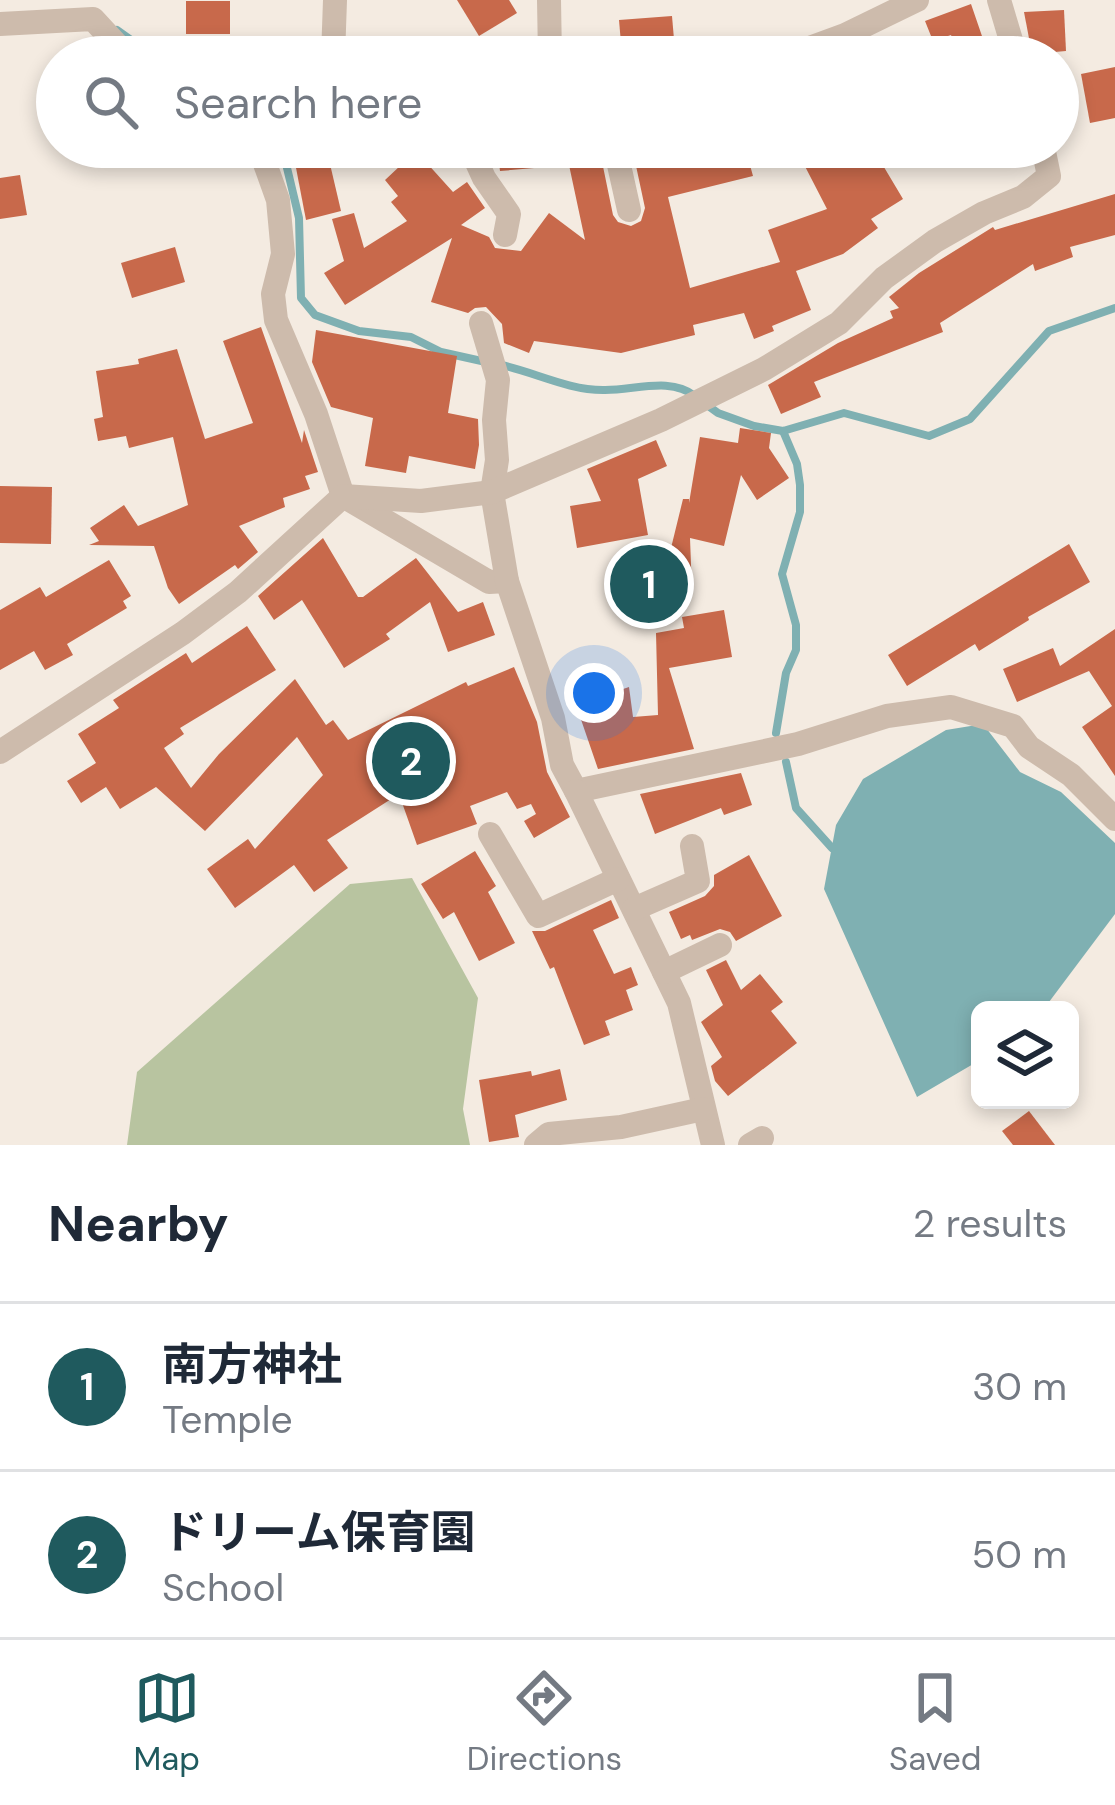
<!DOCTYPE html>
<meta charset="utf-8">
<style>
body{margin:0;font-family:"DM Sans","Noto Sans JP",sans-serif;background:#f6f6f7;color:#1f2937}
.controls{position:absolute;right:36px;bottom:36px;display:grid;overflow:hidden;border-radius:18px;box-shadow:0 6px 18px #0003}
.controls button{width:108px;height:108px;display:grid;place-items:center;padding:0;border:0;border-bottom:3px solid #e0e1e3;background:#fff;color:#1f2937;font:60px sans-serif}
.you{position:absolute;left:594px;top:693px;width:42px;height:42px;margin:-30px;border:9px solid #fff;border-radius:50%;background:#1a73e8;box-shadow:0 0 0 18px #1a73e833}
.badge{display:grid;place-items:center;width:78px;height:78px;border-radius:50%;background:#1f5a5e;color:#fff;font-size:39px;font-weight:700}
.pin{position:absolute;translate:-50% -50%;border:6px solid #fff;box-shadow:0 3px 12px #0006}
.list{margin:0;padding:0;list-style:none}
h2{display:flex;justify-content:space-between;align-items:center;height:156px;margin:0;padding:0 48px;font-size:51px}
h2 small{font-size:39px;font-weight:400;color:#747a83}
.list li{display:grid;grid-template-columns:78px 1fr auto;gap:36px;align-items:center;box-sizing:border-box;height:168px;padding:0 48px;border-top:3px solid #e0e1e3}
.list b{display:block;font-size:45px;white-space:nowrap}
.list p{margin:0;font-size:39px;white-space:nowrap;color:#747a83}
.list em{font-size:39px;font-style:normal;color:#747a83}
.icon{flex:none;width:66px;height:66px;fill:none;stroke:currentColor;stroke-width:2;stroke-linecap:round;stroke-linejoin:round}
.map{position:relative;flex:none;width:1115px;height:1145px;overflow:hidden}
.search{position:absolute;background:#fff;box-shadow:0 6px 18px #0003;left:36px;right:36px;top:36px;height:132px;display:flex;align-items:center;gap:30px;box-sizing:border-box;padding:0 42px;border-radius:66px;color:#747a83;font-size:45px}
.sheet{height:492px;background:#fff}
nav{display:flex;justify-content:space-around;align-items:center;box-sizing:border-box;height:168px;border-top:3px solid #e0e1e3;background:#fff;font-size:33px;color:#747a83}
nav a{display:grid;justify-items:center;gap:6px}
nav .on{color:#1f5a5e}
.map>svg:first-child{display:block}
.green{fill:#b8c4a0}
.water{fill:#7fb0b2}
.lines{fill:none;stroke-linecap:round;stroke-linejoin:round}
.stream{stroke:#7fb0b2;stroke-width:8}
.building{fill:#c8694b}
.street{stroke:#cdbbac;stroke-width:24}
</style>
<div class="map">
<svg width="1115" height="1145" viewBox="0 0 1115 1145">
<rect width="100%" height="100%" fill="#f4ebe1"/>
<!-- green -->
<polygon class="green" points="412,878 478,998 463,1109 470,1145 127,1145 137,1072 350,884"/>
<!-- water -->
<polygon class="water" points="983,724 1020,772 1061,792 1115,843 1115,914 1043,1010 980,1010 980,1060 917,1097 824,889 836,825 863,779 946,730"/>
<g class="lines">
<!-- stream -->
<g class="stream">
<polyline points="117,30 155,57"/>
<polyline points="282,147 299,218 301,298 315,315 359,331 411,337 441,352 486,362"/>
<path d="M501 365C534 372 568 390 603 390 633 391 670 376 695 396"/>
<polyline points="707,405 718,413 754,426 783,431 844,413 929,436 970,419 1049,331 1115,308"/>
<polyline points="776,733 786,673 796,650 796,625 782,574 800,512 800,485 797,464 783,431"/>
<polyline points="786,762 796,808 832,848"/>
</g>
</g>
<!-- building -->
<g class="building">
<polygon points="457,0 509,0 517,13 479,36"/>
<rect x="186" y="1" width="44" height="33"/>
<polygon points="971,4 983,39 956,48 951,35 933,41 925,21"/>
<polygon points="1064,10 1066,51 1032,54 1024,12"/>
<polygon points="672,16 675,51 622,55 619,20"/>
<polygon points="1115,67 1115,118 1090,123 1081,74"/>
<polygon points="292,147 326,147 341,211 306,220"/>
<polygon points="497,147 599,147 613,215 618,222 631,226 641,221 645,208 632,147 745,147 753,176 668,197 690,288 780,262 768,230 827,209 795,147 872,147 903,199 871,219 878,228 843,254 796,271 811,310 772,326 774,331 754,339 744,313 693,325 695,335 621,353 534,341 529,353 504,343 502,324 486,307 475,308 468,313 431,302 452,238 345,305 324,273 344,261 332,219 354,213 364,248 407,221 391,202 398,196 385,180 416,151 453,192 467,182 485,208 461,225 489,237 495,248 521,251 549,213 585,240 569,165 500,171"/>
<polygon points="20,175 27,215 0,219 0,178"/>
<polygon points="1115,194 1115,235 1070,247 1073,257 1035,271 1033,264 940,323 943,332 814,382 821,397 781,414 768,385 838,343 893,318 890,311 899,308 889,297 919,273 993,227 995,230"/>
<polygon points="175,247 185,282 132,298 121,263"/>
<polygon points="261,327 302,443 304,430 318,472 305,476 310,489 283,498 285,507 239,526 258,552 238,569 235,565 179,604 168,588 154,546 89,545 99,541 90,528 124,505 138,526 188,505 173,437 129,448 126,436 98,441 94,419 103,417 96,371 139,364 138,359 177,349 205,439 253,423 223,341"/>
<polygon points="316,330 457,356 448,413 478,419 479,445 475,469 409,456 406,473 365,466 373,418 331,407 312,362"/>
<polygon points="740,428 771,433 769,448 789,478 757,500 741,475 724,546 690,538 692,591 660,593 683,499 689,499 689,503 700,437 738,443"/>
<polygon points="656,440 667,466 638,479 648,535 577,548 570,506 601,501 587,469"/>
<polygon points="0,486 52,487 51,544 0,543"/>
<polygon points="323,538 358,597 363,597 416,558 458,612 483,602 495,635 448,652 430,602 386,634 390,639 344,668 302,600 274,620 258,596"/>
<polygon points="1069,544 1090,582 1028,617 1029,620 979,651 975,644 907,686 888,655"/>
<polygon points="109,560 131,596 123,601 127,608 67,644 73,655 45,670 34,651 0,670 0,610 40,587 46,597"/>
<polygon points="724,610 732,657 669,668 694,749 598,769 576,705 629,687 633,717 658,715 656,633 684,628 682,617"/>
<polygon points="247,626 276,670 180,728 184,734 164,748 191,788 219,754 295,679 326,725 333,720 348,740 466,682 468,686 514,667 537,722 547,772 570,817 534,838 524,821 536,814 531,804 517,809 507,792 470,806 477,824 417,845 399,794 327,840 348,868 314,892 294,865 235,908 207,869 248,839 255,849 323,775 297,737 205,831 156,787 120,809 106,787 81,803 67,781 96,763 78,734 119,708 113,700 186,653 192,663"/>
<polygon points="1115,629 1115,776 1082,727 1112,706 1089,671 1017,702 1003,669 1053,648 1060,666"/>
<polygon points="741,773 752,805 724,815 721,808 655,834 640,794"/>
<polygon points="475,851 496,886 488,892 515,943 479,961 454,912 443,919 421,884"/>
<polygon points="749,855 782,916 736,941 730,932 720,929 692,940 690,935 681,939 669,912 705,896 714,886 714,875"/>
<polygon points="611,900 619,918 593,930 614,974 631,967 638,985 626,990 633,1010 605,1021 610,1035 584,1045 554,967 550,969 532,931 545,931"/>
<polygon points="726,960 741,990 760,974 783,1002 771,1011 797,1043 728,1096 715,1081 711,1066 722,1057 701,1022 723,1005 706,970"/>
<polygon points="560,1069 567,1100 515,1115 519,1137 489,1142 479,1080 531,1071 532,1076"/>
<polygon points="1029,1111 1055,1145 1013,1145 1002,1131"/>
</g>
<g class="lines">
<!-- street -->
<g class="street">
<polyline points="549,0 550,57"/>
<polyline points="999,0 1016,57"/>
<polyline points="0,24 93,19 128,57"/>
<polyline points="333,57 335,0"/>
<polyline points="785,57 845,35 917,0"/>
<polyline points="259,147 278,200 283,254 273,294 276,320 316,414 343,496 489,582 507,581"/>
<polyline points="470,147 484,178 509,214 505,235"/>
<polyline points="615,147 629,210"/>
<polyline points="481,323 498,380 494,420 497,460 492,492 507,581 553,718 562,765 576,791 798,744 887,716 951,707 1013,726 1029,747 1071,775 1115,819"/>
<polyline points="0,752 183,633 238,592 343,496 421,501 492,492 661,420 764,369 839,323 884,278 935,241 984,213 1023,197 1049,176 1043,147"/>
<polyline points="576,791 679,1003 713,1145"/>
<polyline points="490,834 538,916 618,879"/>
<polyline points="634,909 698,881 692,846"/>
<polyline points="664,972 720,945"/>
<polyline points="536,1145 549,1134 621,1127 703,1109"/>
<polyline points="750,1145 762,1138"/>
</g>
</g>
</svg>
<div class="controls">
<button><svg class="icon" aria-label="layers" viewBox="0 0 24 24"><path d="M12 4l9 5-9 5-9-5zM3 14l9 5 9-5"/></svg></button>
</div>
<div class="you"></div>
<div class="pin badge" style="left:649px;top:584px">1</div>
<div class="pin badge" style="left:411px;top:761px">2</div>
<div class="search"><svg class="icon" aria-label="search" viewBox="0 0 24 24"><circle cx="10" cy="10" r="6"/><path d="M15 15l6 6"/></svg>Search here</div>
</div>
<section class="sheet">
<h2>Nearby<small>2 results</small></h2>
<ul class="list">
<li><span class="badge">1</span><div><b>南方神社</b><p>Temple</p></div><em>30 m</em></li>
<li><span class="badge">2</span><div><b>ドリーム保育園</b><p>School</p></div><em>50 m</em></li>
</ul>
</section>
<nav>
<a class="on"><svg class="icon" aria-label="map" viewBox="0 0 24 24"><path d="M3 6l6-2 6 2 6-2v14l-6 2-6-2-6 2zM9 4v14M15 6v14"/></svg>Map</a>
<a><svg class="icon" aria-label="directions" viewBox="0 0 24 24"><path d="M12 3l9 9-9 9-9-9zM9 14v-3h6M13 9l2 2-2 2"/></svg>Directions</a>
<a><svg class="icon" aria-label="saved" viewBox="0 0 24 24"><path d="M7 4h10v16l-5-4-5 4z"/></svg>Saved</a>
</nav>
